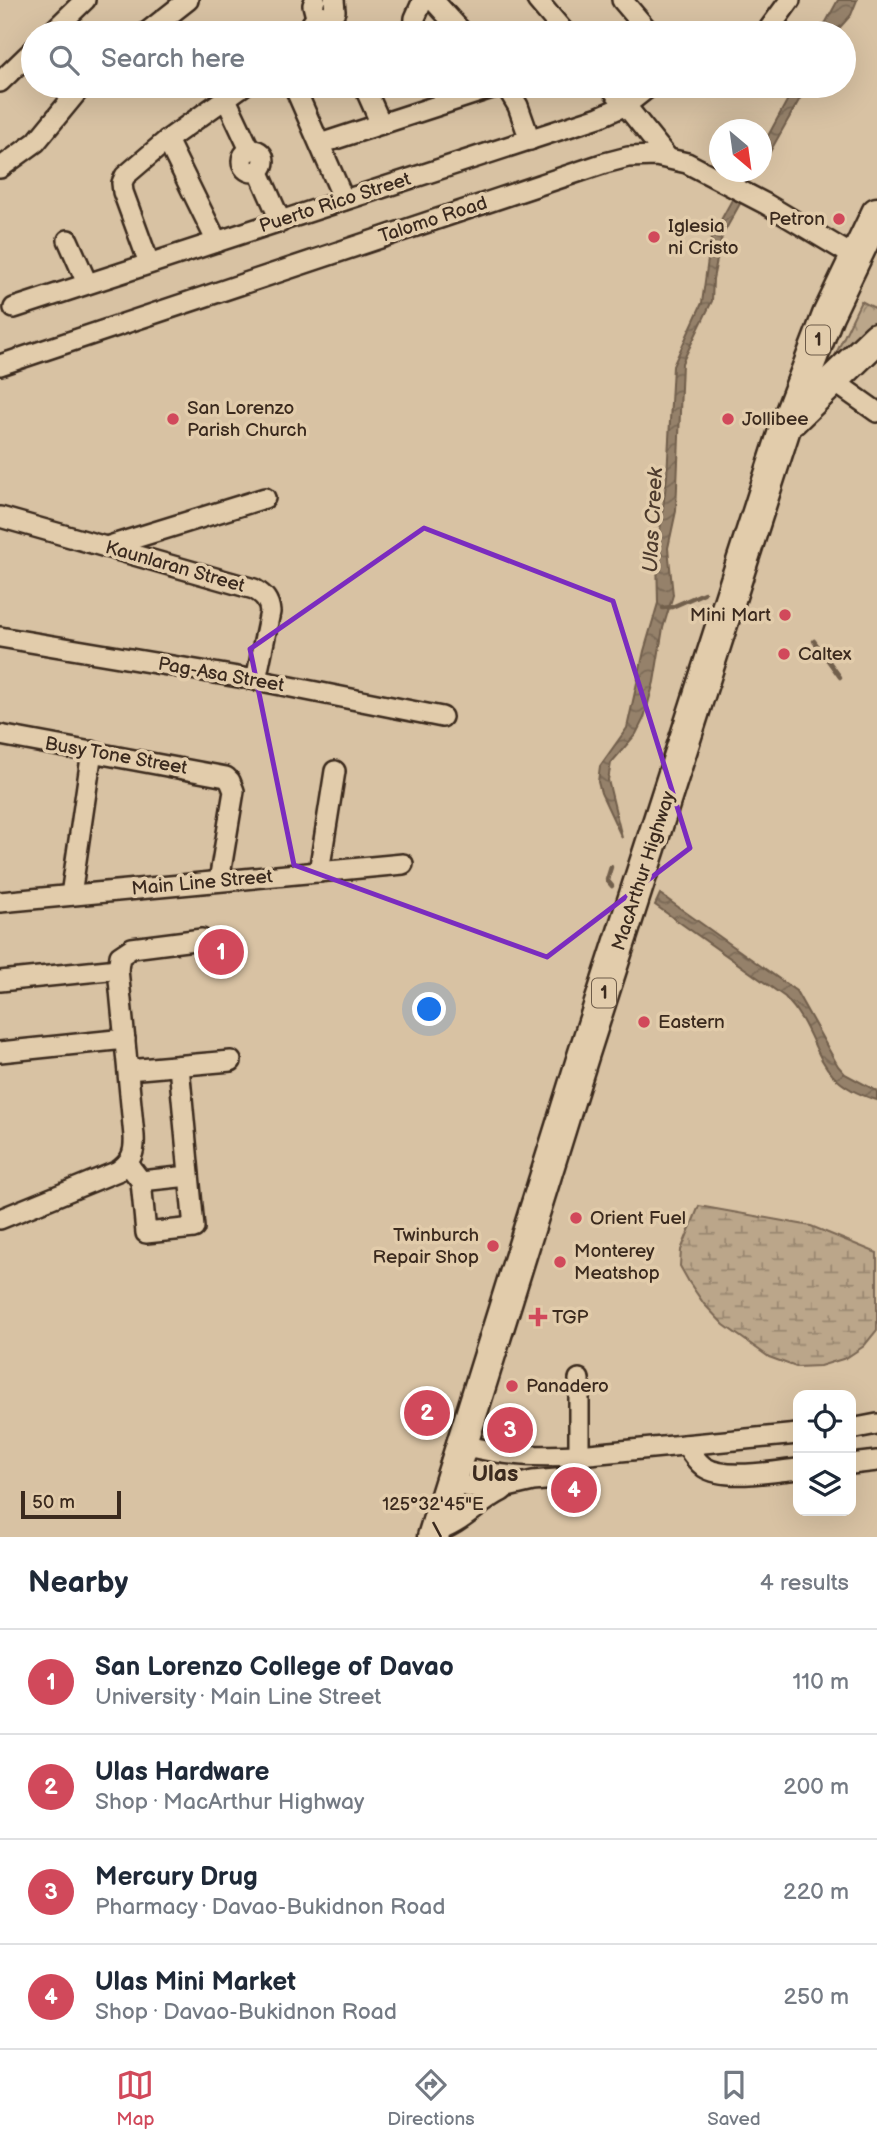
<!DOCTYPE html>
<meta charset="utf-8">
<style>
body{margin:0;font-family:"Balsamiq Sans",sans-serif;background:#f2f2f3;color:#1f2937}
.controls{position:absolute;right:21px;bottom:21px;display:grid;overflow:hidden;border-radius:14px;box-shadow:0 7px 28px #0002}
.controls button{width:63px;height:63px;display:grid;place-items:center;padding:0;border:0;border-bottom:2px solid #e0e1e3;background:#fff;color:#1f2937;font:35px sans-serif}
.compass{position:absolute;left:709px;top:119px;width:63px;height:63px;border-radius:50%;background:#fff;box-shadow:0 7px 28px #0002;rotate:151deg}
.scale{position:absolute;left:21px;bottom:18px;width:100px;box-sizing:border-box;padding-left:7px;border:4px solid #3b2a1e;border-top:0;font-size:19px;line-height:24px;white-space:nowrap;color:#3b2a1e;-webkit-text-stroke:5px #e2ccab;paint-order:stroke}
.you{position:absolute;left:430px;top:1010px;width:24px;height:24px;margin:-18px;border:5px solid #fff;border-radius:50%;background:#1a73e8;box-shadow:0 0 0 10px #1a73e833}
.badge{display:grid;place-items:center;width:46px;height:46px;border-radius:50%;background:#d1495b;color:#fff;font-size:23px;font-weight:700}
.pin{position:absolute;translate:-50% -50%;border:4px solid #fff;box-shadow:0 2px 7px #0006}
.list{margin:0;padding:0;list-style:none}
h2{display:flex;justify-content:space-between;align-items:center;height:91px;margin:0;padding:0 28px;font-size:30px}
h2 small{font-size:23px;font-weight:400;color:#747a83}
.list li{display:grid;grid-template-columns:46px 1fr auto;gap:21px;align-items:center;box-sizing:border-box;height:105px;padding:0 28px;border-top:2px solid #e0e1e3}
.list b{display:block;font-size:26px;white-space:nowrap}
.list p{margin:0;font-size:23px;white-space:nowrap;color:#747a83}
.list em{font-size:23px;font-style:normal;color:#747a83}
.icon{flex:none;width:38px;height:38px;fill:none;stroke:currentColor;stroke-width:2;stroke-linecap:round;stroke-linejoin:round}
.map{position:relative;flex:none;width:877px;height:1537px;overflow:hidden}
.search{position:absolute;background:#fff;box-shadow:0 7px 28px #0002;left:21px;right:21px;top:21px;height:77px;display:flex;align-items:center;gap:18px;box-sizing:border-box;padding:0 24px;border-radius:38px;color:#747a83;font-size:26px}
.sheet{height:511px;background:#fff}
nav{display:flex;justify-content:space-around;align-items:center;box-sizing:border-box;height:98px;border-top:2px solid #e0e1e3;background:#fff;font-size:19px;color:#747a83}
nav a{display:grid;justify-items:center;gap:4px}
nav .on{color:#d1495b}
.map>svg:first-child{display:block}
.wetland{fill:url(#wetland-marsh);stroke:#7b6854;stroke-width:2}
.park{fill:url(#park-crowns);stroke:#7b6854;stroke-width:2}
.water{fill:url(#water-waves);stroke:#715e4c;stroke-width:2}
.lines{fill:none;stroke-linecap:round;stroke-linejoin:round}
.stream{stroke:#715e4c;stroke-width:4.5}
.minor-casing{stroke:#3b2a1e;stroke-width:24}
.highway-casing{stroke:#3b2a1e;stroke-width:35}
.minor{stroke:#e2ccab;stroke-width:19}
.highway{stroke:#e2ccab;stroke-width:30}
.marked{fill:none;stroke:#7b2cbf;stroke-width:5;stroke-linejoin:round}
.ticks{fill:none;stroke:#3b2a1e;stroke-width:2.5}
.poi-dot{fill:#d1495b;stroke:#e2ccab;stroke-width:2.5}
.labels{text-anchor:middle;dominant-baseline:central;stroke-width:7;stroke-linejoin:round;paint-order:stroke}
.shield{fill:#e2ccab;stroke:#6d5b48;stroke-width:2}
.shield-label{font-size:18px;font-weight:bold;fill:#3b2a1e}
.street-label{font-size:19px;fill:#3b2a1e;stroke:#e2ccab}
.poi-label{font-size:19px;fill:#3b2a1e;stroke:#e2ccab;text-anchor:start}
.water-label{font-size:21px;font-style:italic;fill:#4d3b2d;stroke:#e2ccab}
.quarter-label{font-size:23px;font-weight:bold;fill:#3b2a1e;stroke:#e2ccab}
.ticks-label{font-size:18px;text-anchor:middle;fill:#3b2a1e;stroke:#e2ccab;stroke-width:7;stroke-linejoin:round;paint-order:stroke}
</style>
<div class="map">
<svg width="877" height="1537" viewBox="0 0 877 1537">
<defs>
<pattern id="wetland-marsh" width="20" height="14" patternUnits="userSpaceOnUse" patternTransform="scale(1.75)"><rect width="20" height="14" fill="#bba68a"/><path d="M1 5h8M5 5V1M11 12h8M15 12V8" fill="none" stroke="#998770"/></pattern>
<pattern id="park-crowns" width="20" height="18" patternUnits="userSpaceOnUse" patternTransform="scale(1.75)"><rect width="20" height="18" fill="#bba68a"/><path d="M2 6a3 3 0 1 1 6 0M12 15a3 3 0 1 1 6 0" fill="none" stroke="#998770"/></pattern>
<pattern id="water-waves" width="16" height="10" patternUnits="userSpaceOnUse" patternTransform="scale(1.75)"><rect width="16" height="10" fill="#95816a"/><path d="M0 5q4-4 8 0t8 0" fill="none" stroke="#7b6a57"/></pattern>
</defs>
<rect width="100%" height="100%" fill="#d8c2a3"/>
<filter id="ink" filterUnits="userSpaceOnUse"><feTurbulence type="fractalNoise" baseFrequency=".0143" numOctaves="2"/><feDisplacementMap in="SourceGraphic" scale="14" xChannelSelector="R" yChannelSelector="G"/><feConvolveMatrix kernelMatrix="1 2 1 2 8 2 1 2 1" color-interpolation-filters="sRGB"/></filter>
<g filter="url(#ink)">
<!-- wetland -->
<polygon class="wetland" points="699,1206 811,1226 877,1253 877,1330 864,1346 846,1358 820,1366 796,1367 769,1357 724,1325 704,1304 689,1282 680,1266 681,1250"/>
<!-- park -->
<polygon class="park" points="861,301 877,309 877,323 832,362"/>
<!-- water -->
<g class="water">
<polygon points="838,0 857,0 851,15 835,33 820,33"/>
<polygon points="795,86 807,86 762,166 762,147"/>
<polygon points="733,198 741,202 722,236 713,279 712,301 682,363 676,511 668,548 673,595 663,628 654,682 644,718 636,734 611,763 608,780 622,838 601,793 598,782 600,766 627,728 644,651 658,603 657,554 667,476 673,366 702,303 711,238"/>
<path d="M660 894 796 991 838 1066 845 1074 877 1091V1100C808 1080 825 1039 785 997L655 905Z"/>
</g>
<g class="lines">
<!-- stream -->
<g class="stream">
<polyline points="663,608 672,607 704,593"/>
<polyline points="814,641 840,677"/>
<polyline points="611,867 607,880 612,886"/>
</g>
<!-- minor casing -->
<g class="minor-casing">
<g id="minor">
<polyline points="315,0 313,5 315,13 326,17 335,11 334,0"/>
<polyline points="433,0 463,33"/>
<polyline points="537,0 565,33"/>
<polyline points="622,0 650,33"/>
<polyline points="330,16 339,33"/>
<polyline points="51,33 85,0"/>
<polyline points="146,33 188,0"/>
<polyline points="305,33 318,15"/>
<polyline points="414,33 415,18 423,0"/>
<polyline points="766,33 790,0"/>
<polyline points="0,82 33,50"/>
<polyline points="294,86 344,200"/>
<polyline points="364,86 381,124"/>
<polyline points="506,86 518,106 530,140"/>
<polyline points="610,86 667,157"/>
<polyline points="226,99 250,150"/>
<polyline points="167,140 217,242"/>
<polyline points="320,144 498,86"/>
<circle cx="253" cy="161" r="11"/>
<polyline points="0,168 36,142 82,86"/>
<polyline points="258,170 281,222"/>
<polyline points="68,240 87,283"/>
<polyline points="149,263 123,192 122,183 125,176 167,140 243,86"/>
<polyline points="14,308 599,117 626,105 650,86"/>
<polyline points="0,365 605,163 628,157 656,156 687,163 766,204 855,257"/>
<polyline points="832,380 877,412"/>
<path d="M0 517 254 589C264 595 269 600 270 612L256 680"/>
<polyline points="106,547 265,498"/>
<polyline points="0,637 256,680 442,717"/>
<polyline points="0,735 226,777 230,781 234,791 219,881"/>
<polyline points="319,872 335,771"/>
<polyline points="71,895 92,751"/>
<polyline points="0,902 403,864"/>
<polyline points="0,981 118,969"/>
<polyline points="0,1052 125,1039"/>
<polyline points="128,1070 231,1061"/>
<polyline points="128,1164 141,1181 146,1233 194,1228 179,1066"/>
<polyline points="141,1181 189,1176"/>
<path d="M0 1219 118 1171C132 1161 135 1152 134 1136L118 969 120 956 132 948 202 939"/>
<polyline points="851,1429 877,1424"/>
<path d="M463 1445C507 1456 534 1457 579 1455L798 1434"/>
<path d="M686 1445C691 1453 696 1461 704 1467 725 1481 774 1471 798 1469"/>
<polyline points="851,1464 877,1461"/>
<polyline points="451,1482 478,1489 495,1490 533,1481 579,1477 579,1379"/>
<path d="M434 1532C460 1526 479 1502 502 1491"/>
</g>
</g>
<!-- highway casing -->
<g class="highway-casing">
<g id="highway">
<polyline points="792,420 877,338"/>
<polyline points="433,1537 584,1053 786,425 828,315 877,213"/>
</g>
</g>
<!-- minor -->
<use href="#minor" class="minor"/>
<!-- highway -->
<use href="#highway" class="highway"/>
</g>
</g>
<!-- marked area -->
<path class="marked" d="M424 528 613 601 690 848 547 957 294 865 250 649Z"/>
<!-- ticks -->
<path class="ticks" d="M433 1522 441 1537"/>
<!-- markers -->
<g class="poi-dot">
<circle cx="839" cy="219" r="7"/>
<circle cx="654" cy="237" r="7"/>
<circle cx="173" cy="419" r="7"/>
<circle cx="728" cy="419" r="7"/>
<circle cx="785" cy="615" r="7"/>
<circle cx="784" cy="654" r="7"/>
<circle cx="644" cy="1022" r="7"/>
<circle cx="576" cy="1218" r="7"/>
<circle cx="493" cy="1246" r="7"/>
<circle cx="560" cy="1262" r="7"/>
<path d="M534.5 1306.5h7v7h7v7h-7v7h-7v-7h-7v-7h7z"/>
<circle cx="512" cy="1386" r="7"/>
</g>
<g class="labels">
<!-- shield labels -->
<g class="shield">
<rect x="806" y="325.5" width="24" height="29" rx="5"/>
<rect x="592" y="978.5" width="24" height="29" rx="5"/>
</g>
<g class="shield-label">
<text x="818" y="340">1</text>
<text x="604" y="993">1</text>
</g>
<!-- street labels -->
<g class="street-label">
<text transform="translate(335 203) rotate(-18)">Puerto Rico Street</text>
<text transform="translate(433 220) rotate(-18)">Talomo Road</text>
<text transform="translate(175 567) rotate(16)">Kaunlaran Street</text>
<text transform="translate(221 675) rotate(10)">Pag-Asa Street</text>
<text transform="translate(116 756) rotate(10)">Busy Tone Street</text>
<text transform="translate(644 871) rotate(-72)">MacArthur Highway</text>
<text transform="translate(202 883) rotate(-5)">Main Line Street</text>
</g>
<!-- poi labels -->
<g class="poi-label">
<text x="825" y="219" text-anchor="end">Petron</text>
<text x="668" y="226">Iglesia<tspan x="668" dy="22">ni Cristo</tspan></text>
<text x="187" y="408">San Lorenzo<tspan x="187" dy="22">Parish Church</tspan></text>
<text x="742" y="419">Jollibee</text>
<text x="771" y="615" text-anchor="end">Mini Mart</text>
<text x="798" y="654">Caltex</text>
<text x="658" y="1022">Eastern</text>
<text x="590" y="1218">Orient Fuel</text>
<text x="479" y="1235" text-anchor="end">Twinburch<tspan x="479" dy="22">Repair Shop</tspan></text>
<text x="574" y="1251">Monterey<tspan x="574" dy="22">Meatshop</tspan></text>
<text x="552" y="1317">TGP</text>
<text x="526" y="1386">Panadero</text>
</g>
<!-- water labels -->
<g class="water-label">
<text transform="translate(653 520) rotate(-87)">Ulas Creek</text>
</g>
<!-- quarter labels -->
<g class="quarter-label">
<text x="495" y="1474">Ulas</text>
</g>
</g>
<g class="ticks-label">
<text x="433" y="1510">125°32'45"E</text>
</g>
</svg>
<div class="controls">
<button><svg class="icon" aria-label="locate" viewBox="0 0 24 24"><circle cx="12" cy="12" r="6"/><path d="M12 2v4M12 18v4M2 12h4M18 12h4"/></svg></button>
<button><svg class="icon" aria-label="layers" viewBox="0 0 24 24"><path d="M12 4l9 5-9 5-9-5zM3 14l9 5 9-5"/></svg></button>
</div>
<svg class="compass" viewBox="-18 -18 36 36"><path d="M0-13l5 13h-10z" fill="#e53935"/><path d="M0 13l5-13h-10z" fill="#747a83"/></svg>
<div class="scale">50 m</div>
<div class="you"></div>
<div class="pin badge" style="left:221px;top:952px">1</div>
<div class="pin badge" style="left:427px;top:1413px">2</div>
<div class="pin badge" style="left:510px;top:1430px">3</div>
<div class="pin badge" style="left:574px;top:1490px">4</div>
<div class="search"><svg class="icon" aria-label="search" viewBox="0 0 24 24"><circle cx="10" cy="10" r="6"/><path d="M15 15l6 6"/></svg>Search here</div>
</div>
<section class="sheet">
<h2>Nearby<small>4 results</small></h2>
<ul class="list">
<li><span class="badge">1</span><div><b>San Lorenzo College of Davao</b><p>University · Main Line Street</p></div><em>110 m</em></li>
<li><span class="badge">2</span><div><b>Ulas Hardware</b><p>Shop · MacArthur Highway</p></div><em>200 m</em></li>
<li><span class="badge">3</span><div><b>Mercury Drug</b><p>Pharmacy · Davao-Bukidnon Road</p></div><em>220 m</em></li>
<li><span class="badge">4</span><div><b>Ulas Mini Market</b><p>Shop · Davao-Bukidnon Road</p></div><em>250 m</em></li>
</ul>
</section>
<nav>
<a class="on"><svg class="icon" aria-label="map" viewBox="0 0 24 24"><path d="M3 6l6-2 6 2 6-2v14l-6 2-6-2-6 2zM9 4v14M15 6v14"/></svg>Map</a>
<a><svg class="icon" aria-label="directions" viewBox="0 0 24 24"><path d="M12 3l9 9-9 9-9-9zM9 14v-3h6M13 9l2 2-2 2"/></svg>Directions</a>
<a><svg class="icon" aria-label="saved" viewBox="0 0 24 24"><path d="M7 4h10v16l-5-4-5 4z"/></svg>Saved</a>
</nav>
